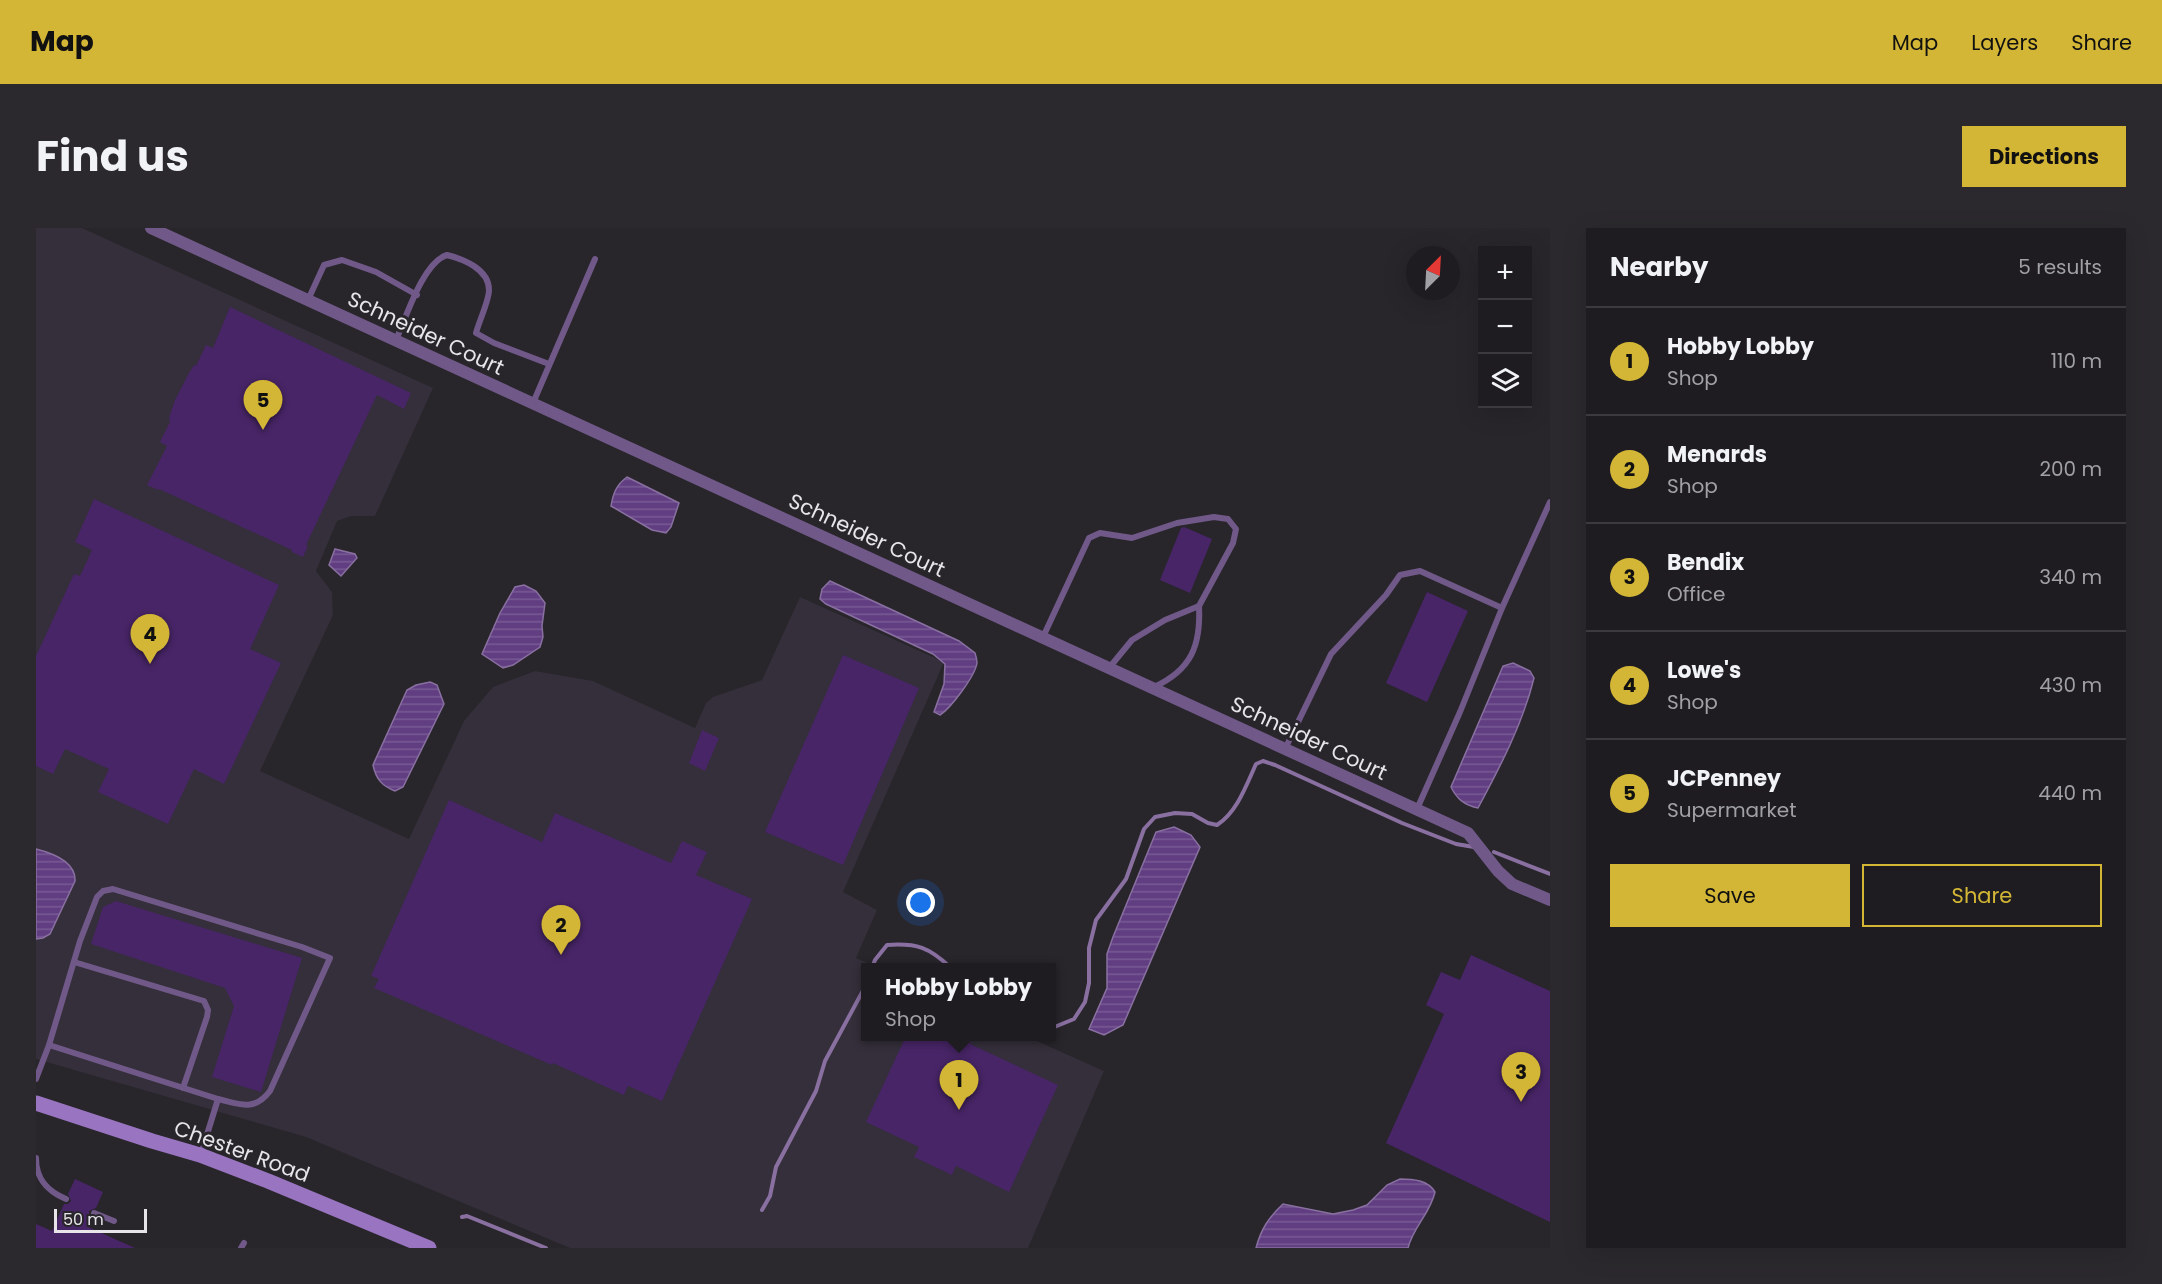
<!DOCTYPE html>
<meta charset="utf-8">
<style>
body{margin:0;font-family:Poppins,sans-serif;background:#2b292d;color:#f1f3f6}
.controls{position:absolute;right:18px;top:18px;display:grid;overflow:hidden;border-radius:0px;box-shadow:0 6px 24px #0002}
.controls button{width:54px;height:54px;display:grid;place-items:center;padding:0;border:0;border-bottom:2px solid #3c3a3e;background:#1e1c20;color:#f1f3f6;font:30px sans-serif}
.compass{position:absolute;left:1370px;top:18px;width:54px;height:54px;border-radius:50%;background:#1e1c20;box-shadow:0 6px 24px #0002;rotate:24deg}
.scale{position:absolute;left:18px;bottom:15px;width:93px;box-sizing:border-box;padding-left:6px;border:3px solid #e7e5e9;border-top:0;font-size:16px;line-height:21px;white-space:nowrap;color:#e7e5e9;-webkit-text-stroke:4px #28252b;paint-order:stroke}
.you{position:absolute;left:885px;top:675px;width:21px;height:21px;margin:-15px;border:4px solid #fff;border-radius:50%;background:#1a73e8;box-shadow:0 0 0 9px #1a73e833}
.badge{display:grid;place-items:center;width:39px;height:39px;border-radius:50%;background:#d3b635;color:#111;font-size:20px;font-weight:700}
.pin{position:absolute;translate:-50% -50px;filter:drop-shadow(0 2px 3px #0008)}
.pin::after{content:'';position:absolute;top:32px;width:21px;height:18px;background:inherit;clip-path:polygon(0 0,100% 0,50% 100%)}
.popup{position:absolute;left:825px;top:735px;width:195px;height:78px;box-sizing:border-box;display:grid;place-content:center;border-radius:0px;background:#1e1c20;filter:drop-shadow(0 2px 4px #0005);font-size:20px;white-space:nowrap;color:#a1a1a5}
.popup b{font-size:22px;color:#f1f3f6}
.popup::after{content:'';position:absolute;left:50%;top:100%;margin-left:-12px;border:12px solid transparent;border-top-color:#1e1c20}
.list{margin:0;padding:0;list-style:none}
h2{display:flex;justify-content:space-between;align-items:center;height:78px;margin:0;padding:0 24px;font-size:26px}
h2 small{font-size:20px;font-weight:400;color:#a1a1a5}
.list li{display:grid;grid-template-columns:39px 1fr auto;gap:18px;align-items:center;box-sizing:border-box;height:108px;padding:0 24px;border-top:2px solid #3c3a3e}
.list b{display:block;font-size:22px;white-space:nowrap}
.list p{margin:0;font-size:20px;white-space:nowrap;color:#a1a1a5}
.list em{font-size:20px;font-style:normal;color:#a1a1a5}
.actions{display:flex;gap:12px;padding:18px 24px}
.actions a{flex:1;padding:14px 0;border:2px solid #d3b635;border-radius:0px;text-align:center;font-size:21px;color:#d3b635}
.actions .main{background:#d3b635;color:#111}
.icon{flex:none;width:33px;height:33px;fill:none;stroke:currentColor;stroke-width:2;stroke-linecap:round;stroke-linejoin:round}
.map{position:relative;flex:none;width:1514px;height:1020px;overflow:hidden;border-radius:0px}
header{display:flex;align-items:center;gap:36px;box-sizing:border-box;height:84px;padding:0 30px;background:#d3b635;color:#111}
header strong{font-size:28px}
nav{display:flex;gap:33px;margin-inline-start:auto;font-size:21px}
.intro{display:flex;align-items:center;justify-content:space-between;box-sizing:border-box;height:144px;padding:0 36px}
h1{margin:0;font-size:42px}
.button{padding:15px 27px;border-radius:0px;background:#d3b635;color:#111;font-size:21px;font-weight:700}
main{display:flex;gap:36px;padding:0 36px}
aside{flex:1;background:#1e1c20;border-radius:0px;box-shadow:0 6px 24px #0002}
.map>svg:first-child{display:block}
.built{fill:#342f3a}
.water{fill:url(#water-rules);stroke:#8970a1;stroke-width:1.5}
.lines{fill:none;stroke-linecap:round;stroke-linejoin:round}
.stream{stroke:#8970a1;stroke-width:4}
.building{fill:#482567}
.lane{stroke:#705988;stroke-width:6}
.street{stroke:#705988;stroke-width:12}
.secondary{stroke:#9974c0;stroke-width:15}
.labels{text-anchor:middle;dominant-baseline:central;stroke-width:6;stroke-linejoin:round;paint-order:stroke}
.street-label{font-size:21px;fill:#e7e5e9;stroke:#28252b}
</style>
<header>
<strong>Map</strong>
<nav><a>Map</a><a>Layers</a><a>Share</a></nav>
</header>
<div class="intro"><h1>Find us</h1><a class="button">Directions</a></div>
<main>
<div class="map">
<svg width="1514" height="1020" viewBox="0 0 1514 1020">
<defs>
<pattern id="water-rules" width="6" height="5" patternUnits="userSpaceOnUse" patternTransform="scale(1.5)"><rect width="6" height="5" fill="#613e82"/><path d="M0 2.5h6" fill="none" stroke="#785a94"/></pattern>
</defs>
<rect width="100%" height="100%" fill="#28252b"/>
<!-- built -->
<polygon class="built" points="0,0 46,0 397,160 339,288 315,288 301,293 280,343 296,364 297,387 224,543 373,611 428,493 457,459 499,443 557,453 659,500 670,475 677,469 726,452 764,369 908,434 807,664 841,682 820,730 840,739 830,740 830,808 992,809 1068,843 992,1020 534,1020 270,909 0,831"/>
<!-- water -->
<g class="water">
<path d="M591 249 643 275 635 299 630 305 616 302 575 278C577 266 580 257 591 249Z"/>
<polygon points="299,321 319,326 321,330 305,348 293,337"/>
<path d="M794 353 923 413 939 425C940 428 941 432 941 435 939 448 915 480 904 487L898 484 908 456 909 436 897 426 790 376 784 371 786 361Z"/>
<polygon points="488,357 500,363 509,375 506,398 507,409 504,419 477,437 467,440 446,426 464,385 479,359"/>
<path d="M1477 435 1494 443 1498 450C1487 495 1464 539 1442 580 1428 577 1421 571 1415 559L1467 438Z"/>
<path d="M394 454 401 457 408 476 367 559 359 563C346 558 340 551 337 537L371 462 380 457Z"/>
<polygon points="1138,599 1155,607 1164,619 1087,797 1068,807 1053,801 1071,760 1071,726 1077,709 1120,604"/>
<path d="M0 621C16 625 40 633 39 653L14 706 7 710 0 711Z"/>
<path d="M1364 951C1377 951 1392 952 1399 964 1394 986 1377 999 1372 1020H1220C1225 1001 1233 989 1247 976L1297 986 1317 982 1331 977 1351 957Z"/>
</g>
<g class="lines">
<!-- stream -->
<g class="stream">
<polyline points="1458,624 1514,646"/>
<path d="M836 740 839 732 851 717C881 715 893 719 915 740"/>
<path d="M1016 800 1038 791 1049 774 1053 755V720L1060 692 1090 651 1108 601 1119 589 1139 585 1156 586 1172 595 1181 597C1201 584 1210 558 1220 536L1227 533 1239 537 1366 595 1420 616 1438 619"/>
<polyline points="726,982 734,968 740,939 780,863 789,833 830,757"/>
<polyline points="426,989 431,988 510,1020"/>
</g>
</g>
<!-- building -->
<g class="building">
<polygon points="194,79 375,165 368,181 341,167 270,317 272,318 267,329 256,324 256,322 123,261 122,262 111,257 131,218 124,214 134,194 133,190 139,172 153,145 158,137 160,138 170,117 177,120"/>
<polygon points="58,271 243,357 214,421 245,435 188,556 158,541 132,596 62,564 73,541 29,521 17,546 0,538 0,428 38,346 44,348 56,322 39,314"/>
<polygon points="1148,299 1176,311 1154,365 1124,352 1145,300"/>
<polygon points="1391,364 1432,383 1391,474 1350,455"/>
<polygon points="807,427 883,460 807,637 729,604"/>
<polygon points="666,502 683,510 669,543 653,535"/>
<polygon points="413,572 506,614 519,585 635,635 646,613 671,624 660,647 716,671 626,873 592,858 588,867 517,835 516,837 338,760 343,751 335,748"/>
<polygon points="80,673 266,730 225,864 176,849 198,778 189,760 55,716 67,679"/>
<polygon points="1435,727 1514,763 1514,994 1350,915 1408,786 1390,777 1405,744 1424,752"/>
<polygon points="870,808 938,808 934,816 1022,857 973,964 920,938 916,947 878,929 883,919 830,894"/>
<polygon points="39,951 67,964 60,980 53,983 53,986 56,990 52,999 99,1020 0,1020 0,996 16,1003 28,976 32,976 35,973 32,966"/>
</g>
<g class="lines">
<!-- lane -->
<g class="lane">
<polyline points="272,72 288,37 306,32 340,44 381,67"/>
<path d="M360 112C370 90 387 34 411 27 427 31 453 41 453 62 453 73 443 93 440 105L458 115 513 136"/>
<polyline points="497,175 559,31"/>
<polyline points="1466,380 1514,274"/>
<polyline points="1007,409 1053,310 1064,305 1096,310 1141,295 1178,289 1192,291 1200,301 1197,315 1163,378 1129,392 1096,412 1073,440"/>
<path d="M1118 459C1155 442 1165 418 1163 378"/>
<polyline points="1249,521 1295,426 1350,367 1364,347 1384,343 1466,380 1424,484 1381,581"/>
<polyline points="38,734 168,773 172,782 171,789 147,860"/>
<path d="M13 817 44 713 61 669 67 663 77 661 266 719 294 730 234 863C218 884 204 876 182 871"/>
<polyline points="0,851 13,817 182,871 165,926"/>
<path d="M0 930C0 951 11 963 30 971"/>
<polyline points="58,985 78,993"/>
<polyline points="205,1020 208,1015"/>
</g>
<!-- street -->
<polyline class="street" points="115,0 1432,605 1462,643 1476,656 1514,672"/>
<!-- secondary -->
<polyline class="secondary" points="0,875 116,913 164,927 232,953 393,1020"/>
</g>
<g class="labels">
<!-- street labels -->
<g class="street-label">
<text transform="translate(390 105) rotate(25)">Schneider Court</text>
<text transform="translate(831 307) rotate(25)">Schneider Court</text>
<text transform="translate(1273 510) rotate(25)">Schneider Court</text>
<text transform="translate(206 923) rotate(20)">Chester Road</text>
</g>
</g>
</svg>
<div class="controls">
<button>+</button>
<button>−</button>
<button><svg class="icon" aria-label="layers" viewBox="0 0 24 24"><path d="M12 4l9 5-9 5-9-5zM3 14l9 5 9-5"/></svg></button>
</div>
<svg class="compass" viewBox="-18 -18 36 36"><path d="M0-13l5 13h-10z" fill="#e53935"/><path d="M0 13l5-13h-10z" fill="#a1a1a5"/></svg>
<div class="scale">50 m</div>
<div class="you"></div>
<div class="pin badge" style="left:923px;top:882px">1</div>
<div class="popup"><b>Hobby Lobby</b>Shop</div>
<div class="pin badge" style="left:525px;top:727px">2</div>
<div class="pin badge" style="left:1485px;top:874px">3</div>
<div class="pin badge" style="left:114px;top:436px">4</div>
<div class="pin badge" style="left:227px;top:202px">5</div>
</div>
<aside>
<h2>Nearby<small>5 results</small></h2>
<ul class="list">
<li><span class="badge">1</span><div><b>Hobby Lobby</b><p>Shop</p></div><em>110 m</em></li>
<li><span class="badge">2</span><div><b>Menards</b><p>Shop</p></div><em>200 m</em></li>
<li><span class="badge">3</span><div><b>Bendix</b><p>Office</p></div><em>340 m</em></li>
<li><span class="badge">4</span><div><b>Lowe's</b><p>Shop</p></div><em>430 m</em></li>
<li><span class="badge">5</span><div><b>JCPenney</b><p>Supermarket</p></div><em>440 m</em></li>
</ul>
<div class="actions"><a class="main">Save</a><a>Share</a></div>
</aside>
</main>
